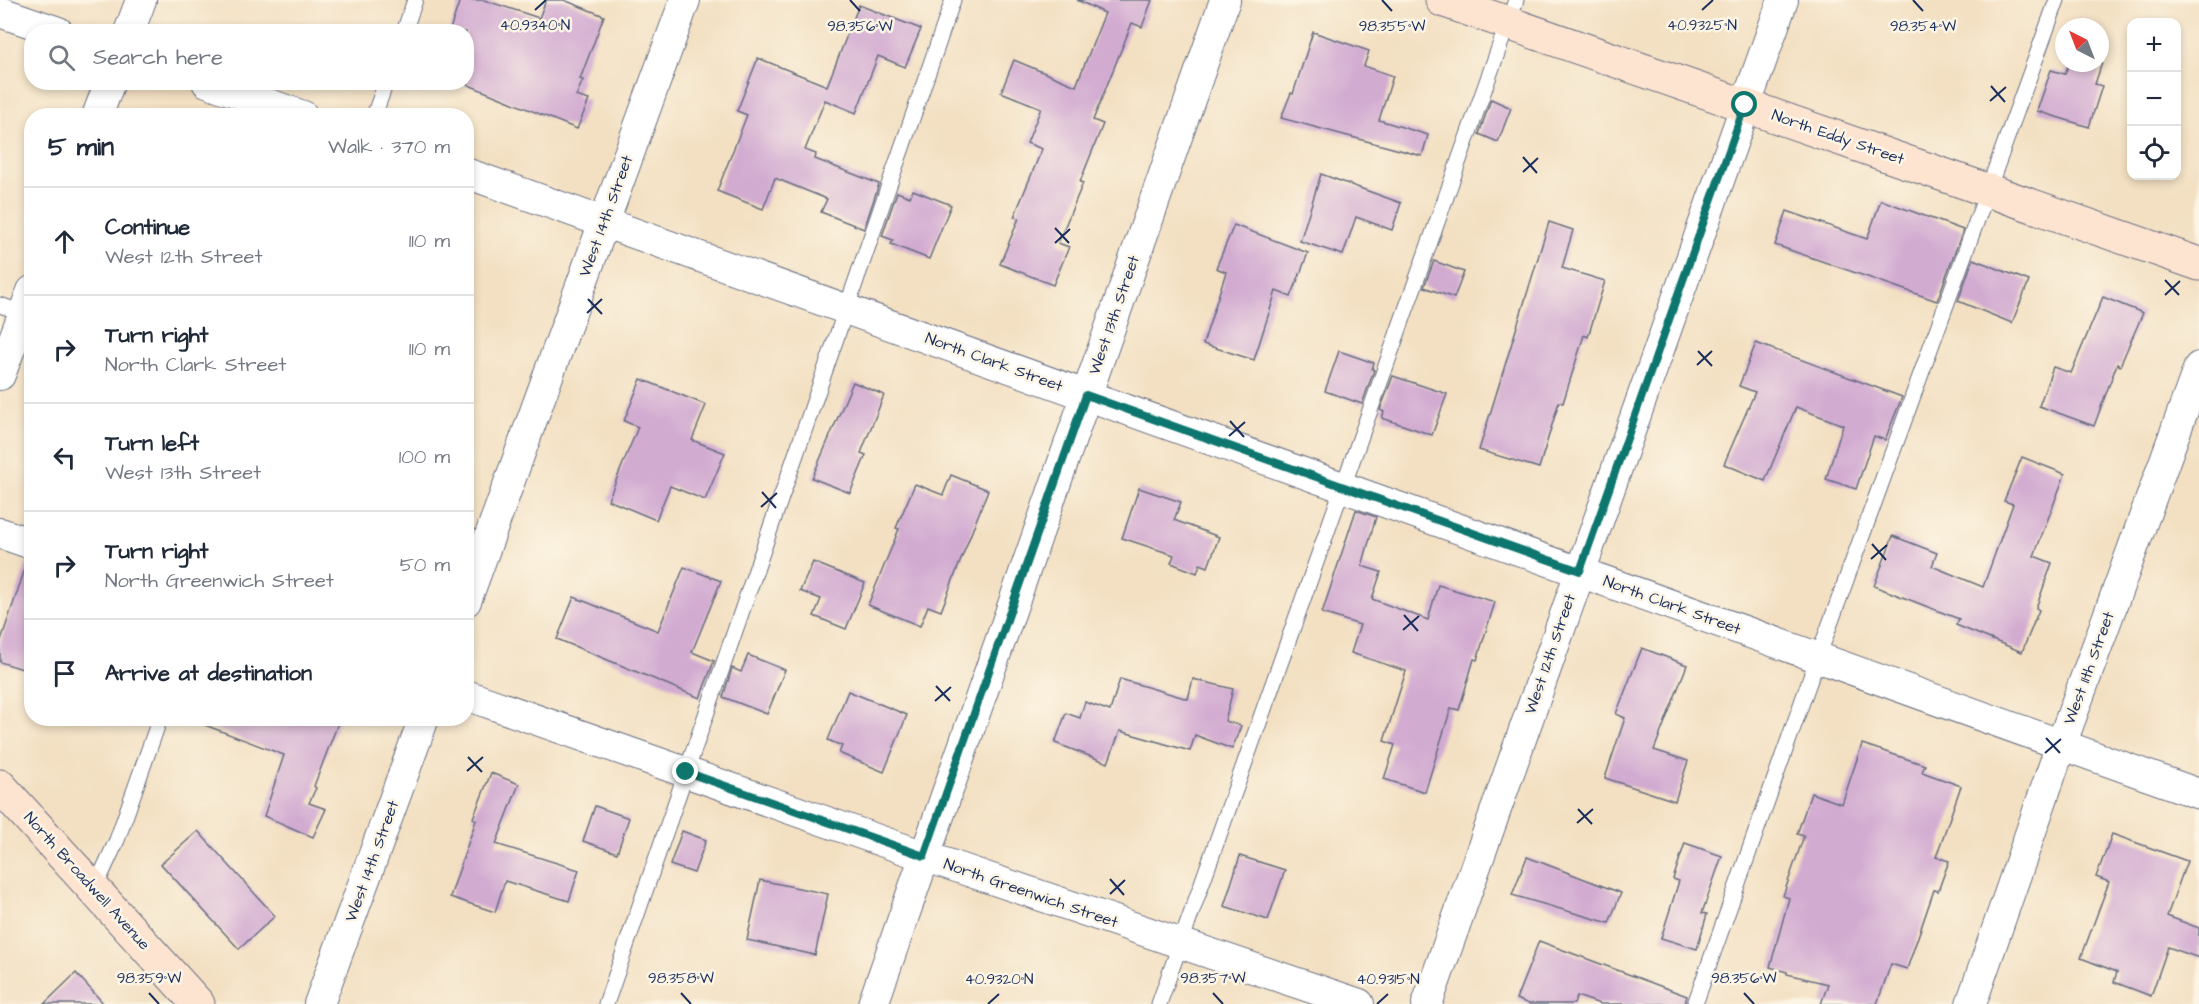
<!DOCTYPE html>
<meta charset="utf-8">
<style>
body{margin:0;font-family:"Architects Daughter",sans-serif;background:#f2f2f3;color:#1f2937}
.controls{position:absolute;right:18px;top:18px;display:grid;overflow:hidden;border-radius:12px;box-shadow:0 3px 9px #0003}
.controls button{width:54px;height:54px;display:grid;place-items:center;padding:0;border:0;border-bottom:2px solid #e0e1e3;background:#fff;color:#1f2937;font:30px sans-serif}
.compass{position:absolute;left:2055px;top:18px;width:54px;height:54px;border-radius:50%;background:#fff;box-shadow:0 3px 9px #0003;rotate:318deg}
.stop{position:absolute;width:18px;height:18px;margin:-14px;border:4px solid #0f766e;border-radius:50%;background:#fff}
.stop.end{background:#0f766e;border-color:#fff;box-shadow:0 2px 6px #0008}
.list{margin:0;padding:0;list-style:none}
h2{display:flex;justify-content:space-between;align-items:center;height:78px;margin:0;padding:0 24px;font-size:26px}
h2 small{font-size:20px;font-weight:400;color:#747a83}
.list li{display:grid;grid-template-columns:39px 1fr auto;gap:18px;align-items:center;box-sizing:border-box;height:108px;padding:0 24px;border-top:2px solid #e0e1e3}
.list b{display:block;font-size:22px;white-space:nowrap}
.list p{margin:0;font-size:20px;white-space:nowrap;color:#747a83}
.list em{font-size:20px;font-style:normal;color:#747a83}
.icon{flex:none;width:33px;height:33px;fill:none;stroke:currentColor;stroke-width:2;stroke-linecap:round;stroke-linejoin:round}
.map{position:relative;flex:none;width:2199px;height:1004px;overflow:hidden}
.search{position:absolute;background:#fff;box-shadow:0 3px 9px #0003;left:24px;top:24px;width:450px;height:66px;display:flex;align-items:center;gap:15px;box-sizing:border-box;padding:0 21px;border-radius:24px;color:#747a83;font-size:22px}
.panel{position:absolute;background:#fff;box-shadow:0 3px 9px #0003;left:24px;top:108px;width:450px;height:618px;border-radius:24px}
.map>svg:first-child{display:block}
.building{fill:#d2abd1}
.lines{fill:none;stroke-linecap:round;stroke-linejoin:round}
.lane-casing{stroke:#676d81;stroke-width:17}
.street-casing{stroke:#676d81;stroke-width:32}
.secondary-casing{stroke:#676d81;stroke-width:35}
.lane{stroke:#fff;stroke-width:15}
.street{stroke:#fff;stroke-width:30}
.secondary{stroke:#fde4d1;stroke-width:33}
.route{stroke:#0f766e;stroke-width:8}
.ticks{fill:none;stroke:#1b2f5e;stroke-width:2}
.labels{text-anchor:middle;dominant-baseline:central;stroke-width:5;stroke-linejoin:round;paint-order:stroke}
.street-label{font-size:16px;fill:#1b2f5e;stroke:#fcf5e5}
.ticks-label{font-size:15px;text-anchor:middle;fill:#1b2f5e;stroke:#fcf5e5;stroke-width:5;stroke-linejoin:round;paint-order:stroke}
</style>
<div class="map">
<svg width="2199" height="1004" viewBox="0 0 2199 1004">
<rect width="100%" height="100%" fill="#fcf5e5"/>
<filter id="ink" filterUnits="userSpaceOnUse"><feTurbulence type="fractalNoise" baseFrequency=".0167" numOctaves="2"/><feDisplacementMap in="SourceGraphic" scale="12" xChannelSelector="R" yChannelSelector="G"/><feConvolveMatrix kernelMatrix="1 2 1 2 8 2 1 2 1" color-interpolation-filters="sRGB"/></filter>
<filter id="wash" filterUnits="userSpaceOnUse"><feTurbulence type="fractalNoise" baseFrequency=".008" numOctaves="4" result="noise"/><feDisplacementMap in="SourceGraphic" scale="24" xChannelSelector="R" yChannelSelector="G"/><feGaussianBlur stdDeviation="1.35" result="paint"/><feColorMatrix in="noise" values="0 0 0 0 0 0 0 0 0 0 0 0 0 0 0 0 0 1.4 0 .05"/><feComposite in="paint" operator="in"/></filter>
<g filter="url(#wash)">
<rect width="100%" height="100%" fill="#f3e0c2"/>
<g id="blocks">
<!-- building -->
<g class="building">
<polygon points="460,0 484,0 539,18 546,0 564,0 604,16 580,79 583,80 576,96 589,100 577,129 466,84 466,32 449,32"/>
<polygon points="1077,0 1152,0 1142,27 1132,23 1093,120 1103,124 1080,182 1083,183 1058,243 1069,247 1053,285 1000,264 1019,218 1014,217 1042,149 1027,143 1041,108 1001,92 1014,60 1076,86 1105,13"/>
<polygon points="859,5 921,29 905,67 878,56 856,113 825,100 805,150 816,154 815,159 879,184 864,229 821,212 827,199 775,178 763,209 717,191 747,115 737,111 758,58 827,86"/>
<polygon points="1313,32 1369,51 1364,66 1393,76 1379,120 1428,135 1422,156 1281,118 1291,93 1293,94"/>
<polygon points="2069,63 2102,63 2095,84 2102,86 2089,127 2037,111 2051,70 2065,74"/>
<polygon points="1491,99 1511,108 1498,142 1479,134"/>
<polygon points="1321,174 1401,203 1392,230 1356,217 1343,255 1300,241"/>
<polygon points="913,190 951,205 929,259 891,244 893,240 882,236 897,192 910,197"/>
<polygon points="1881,200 1963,230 1937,301 1775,245 1787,211 1867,239"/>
<polygon points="1549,222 1573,230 1562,268 1605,281 1588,337 1584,335 1563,403 1559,402 1539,468 1479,450"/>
<polygon points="1234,225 1308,253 1291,297 1276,291 1254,360 1203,344 1226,272 1216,268"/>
<polygon points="1973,259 2029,281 2012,323 1958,301"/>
<polygon points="1434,261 1464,272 1454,298 1424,287"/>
<polygon points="2103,297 2143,313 2120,366 2117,364 2094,426 2039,406 2053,367 2071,373"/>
<polygon points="1756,343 1902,397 1885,440 1874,436 1856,489 1826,479 1843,425 1796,407 1765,481 1724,464 1755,392 1739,386"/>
<polygon points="1339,351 1374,363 1372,369 1374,370 1362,404 1325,391"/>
<polygon points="1393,376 1447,394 1432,435 1382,418 1384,412 1380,410"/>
<polygon points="641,379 706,405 692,440 725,453 705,500 670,486 656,520 608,500 638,427 624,421"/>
<polygon points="853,382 884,395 861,453 866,455 850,493 812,478"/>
<polygon points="2022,457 2065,474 2034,556 2052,563 2036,608 2039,610 2022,652 1956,625 1959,619 1874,586 1893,536 1937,553 1932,566 1983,587 2013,504 2004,501"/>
<polygon points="951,475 988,490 941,611 928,606 920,626 868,605 899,529 896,528 915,484 943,495"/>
<polygon points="1139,488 1181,502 1174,520 1219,537 1208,567 1200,564 1197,573 1171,563 1174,555 1122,538"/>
<polygon points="1356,510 1376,517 1362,566 1381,572 1372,599 1428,620 1438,585 1495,602 1477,660 1474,659 1459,710 1451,708 1425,792 1384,779 1395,745 1384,741 1406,671 1351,653 1360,625 1322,613"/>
<polygon points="813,562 865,583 846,629 814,616 821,599 800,591"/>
<polygon points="27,563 32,564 32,672 0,662 0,643"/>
<polygon points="684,567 721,581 692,652 714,661 700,698 557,639 574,597 658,631"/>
<polygon points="1642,648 1687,665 1654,750 1688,761 1675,801 1605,778 1625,718 1616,714"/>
<polygon points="748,655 785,670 767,714 723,697 732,668 741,672"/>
<polygon points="1120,679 1188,699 1193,679 1233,689 1225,721 1241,726 1232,749 1195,735 1190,751 1120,731 1108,763 1055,743 1066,713 1080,718 1085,702 1110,711"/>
<polygon points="848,691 907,715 884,772 839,753 842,746 828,740"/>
<polygon points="194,718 340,718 314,786 316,788 309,803 326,809 313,837 264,816 284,755 194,721"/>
<polygon points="1862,744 1925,765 1922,772 1961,786 1936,857 1949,861 1938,891 1934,890 1907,969 1891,964 1877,1004 1821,1004 1828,984 1787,974 1787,972 1770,967 1789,898 1783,896 1804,836 1797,834 1811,793 1842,804"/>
<polygon points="491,773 519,784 496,844 579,870 569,901 505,881 495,912 450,897 476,820 473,818"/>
<polygon points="595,806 629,818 617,853 583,841"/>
<polygon points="198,831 275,916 239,949 161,864"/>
<polygon points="682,831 706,840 694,873 670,865"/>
<polygon points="2112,834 2187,861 2167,916 2199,928 2199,958 2168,947 2151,996 2114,982 2117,972 2081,958 2109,882 2096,877"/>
<polygon points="1685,843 1722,856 1702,913 1707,914 1697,949 1661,938 1679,881 1673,879"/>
<polygon points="1240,856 1285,870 1268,920 1224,906"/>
<polygon points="1527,857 1621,893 1609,923 1512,895"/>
<polygon points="760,880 828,894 815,955 747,940"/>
<polygon points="1539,941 1687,996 1685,1004 1600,1004 1577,996 1574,1004 1529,1004 1516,999"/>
<polygon points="76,973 104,1004 44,1004"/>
</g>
</g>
</g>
<g filter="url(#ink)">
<use href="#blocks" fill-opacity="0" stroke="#676d81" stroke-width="1.5"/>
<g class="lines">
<!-- lane casing -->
<g class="lane-casing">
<g id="lane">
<polyline points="404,32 415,0"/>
<polyline points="374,116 386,82"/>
<polyline points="0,305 23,313"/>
<polyline points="95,888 117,840 160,718"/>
<polyline points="606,1004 953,0"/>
<polyline points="1159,1004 1516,0"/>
<polyline points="1695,1004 1818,657 2057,0"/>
</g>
</g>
<!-- street casing -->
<g class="street-casing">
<g id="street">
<polyline points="0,12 58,32"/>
<polyline points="129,32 141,0"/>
<polyline points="207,82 303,116"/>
<polyline points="97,116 110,82"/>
<polyline points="466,173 2199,794"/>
<polyline points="0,375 32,291"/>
<polyline points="0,533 32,544"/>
<polyline points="466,601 685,0"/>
<polyline points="466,695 924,856 1359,1004"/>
<polyline points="319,1004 424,718"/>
<polyline points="873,1004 1225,0"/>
<polyline points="1427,1004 1783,0"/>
<polyline points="1971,1004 2061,745 2199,367"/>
</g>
</g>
<!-- secondary casing -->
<g class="secondary-casing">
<g id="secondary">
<polyline points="1442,0 2199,264"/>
<polyline points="0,786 198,1004"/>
</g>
</g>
<!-- lane -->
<use href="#lane" class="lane"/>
<!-- street -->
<use href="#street" class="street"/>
<!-- secondary -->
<use href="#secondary" class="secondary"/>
</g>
</g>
<g class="lines" filter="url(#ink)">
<!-- route -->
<polyline class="route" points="686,772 924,856 1086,395 1580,571 1745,105"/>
</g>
<!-- ticks -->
<path class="ticks" d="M850 0 860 11M1382 0 1392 11M1913 0 1923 11M535 10 546 0M1702 10 1713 0M1991 86 2005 102M1990 101 2006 87M1523 157 1537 173M1523 172 1538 158M1055 228 1069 243M1055 243 1070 229M2165 280 2179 295M2165 295 2180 281M588 299 602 314M587 313 602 299M1698 351 1712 366M1697 365 1712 351M1230 421 1244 437M1229 436 1245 422M762 492 776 508M761 507 777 493M1872 544 1886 560M1871 559 1887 545M1404 615 1418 631M1403 630 1419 616M936 686 950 701M935 701 951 687M2046 738 2060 753M2045 753 2061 739M468 757 482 772M467 771 483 757M1578 809 1592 824M1577 823 1593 809M1110 879 1124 895M1110 894 1125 880M149 993 159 1004M681 993 691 1004M1213 993 1223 1004M1744 993 1754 1004M988 1004 999 994M1377 1004 1388 994"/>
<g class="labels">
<!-- street labels -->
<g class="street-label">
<text transform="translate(1838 137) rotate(19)">North Eddy Street</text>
<text transform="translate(606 216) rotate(-70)">West 14th Street</text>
<text transform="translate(1114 315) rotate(-71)">West 13th Street</text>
<text transform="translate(994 362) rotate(20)">North Clark Street</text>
<text transform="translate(1672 605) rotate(20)">North Clark Street</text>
<text transform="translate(1550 654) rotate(-71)">West 12th Street</text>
<text transform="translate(2089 668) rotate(-70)">West 11th Street</text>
<text transform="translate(372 861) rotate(-70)">West 14th Street</text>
<text transform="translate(87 881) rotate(48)">North Broadwell Avenue</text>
<text transform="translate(1031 893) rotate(19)">North Greenwich Street</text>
</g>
</g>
<g class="ticks-label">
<text x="535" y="30">40.9340°N</text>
<text x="1702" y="30">40.9325°N</text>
<text x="1392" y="31">98.355°W</text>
<text x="1923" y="31">98.354°W</text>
<text x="860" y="31">98.356°W</text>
<text x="149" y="983">98.359°W</text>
<text x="681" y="983">98.358°W</text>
<text x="1213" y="983">98.357°W</text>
<text x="1744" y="983">98.356°W</text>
<text x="999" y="984">40.9320°N</text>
<text x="1388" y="984">40.9315°N</text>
</g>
</svg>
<div class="controls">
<button>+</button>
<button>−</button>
<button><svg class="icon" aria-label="locate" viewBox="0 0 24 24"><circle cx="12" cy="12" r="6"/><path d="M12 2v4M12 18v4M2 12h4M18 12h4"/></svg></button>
</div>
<svg class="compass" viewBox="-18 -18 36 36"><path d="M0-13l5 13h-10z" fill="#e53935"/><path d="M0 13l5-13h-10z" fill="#747a83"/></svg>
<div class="stop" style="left:1745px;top:105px"></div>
<div class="stop end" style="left:686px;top:772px"></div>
<div class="search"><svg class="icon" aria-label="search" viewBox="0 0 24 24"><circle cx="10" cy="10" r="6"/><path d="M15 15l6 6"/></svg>Search here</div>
<section class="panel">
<h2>5 min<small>Walk · 370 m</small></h2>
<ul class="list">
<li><svg class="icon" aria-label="ahead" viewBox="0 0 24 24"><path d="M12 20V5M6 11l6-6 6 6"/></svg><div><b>Continue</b><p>West 12th Street</p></div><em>110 m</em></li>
<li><svg class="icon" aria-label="right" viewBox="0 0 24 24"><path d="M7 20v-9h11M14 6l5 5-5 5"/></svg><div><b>Turn right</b><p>North Clark Street</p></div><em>110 m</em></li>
<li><svg class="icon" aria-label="left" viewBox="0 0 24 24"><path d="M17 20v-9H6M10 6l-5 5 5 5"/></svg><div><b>Turn left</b><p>West 13th Street</p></div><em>100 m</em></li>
<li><svg class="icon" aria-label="right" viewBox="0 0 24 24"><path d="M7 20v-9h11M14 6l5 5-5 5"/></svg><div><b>Turn right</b><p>North Greenwich Street</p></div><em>50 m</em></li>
<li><svg class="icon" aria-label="arrive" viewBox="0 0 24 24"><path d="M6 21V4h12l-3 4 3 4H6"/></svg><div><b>Arrive at destination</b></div></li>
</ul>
</section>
</div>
